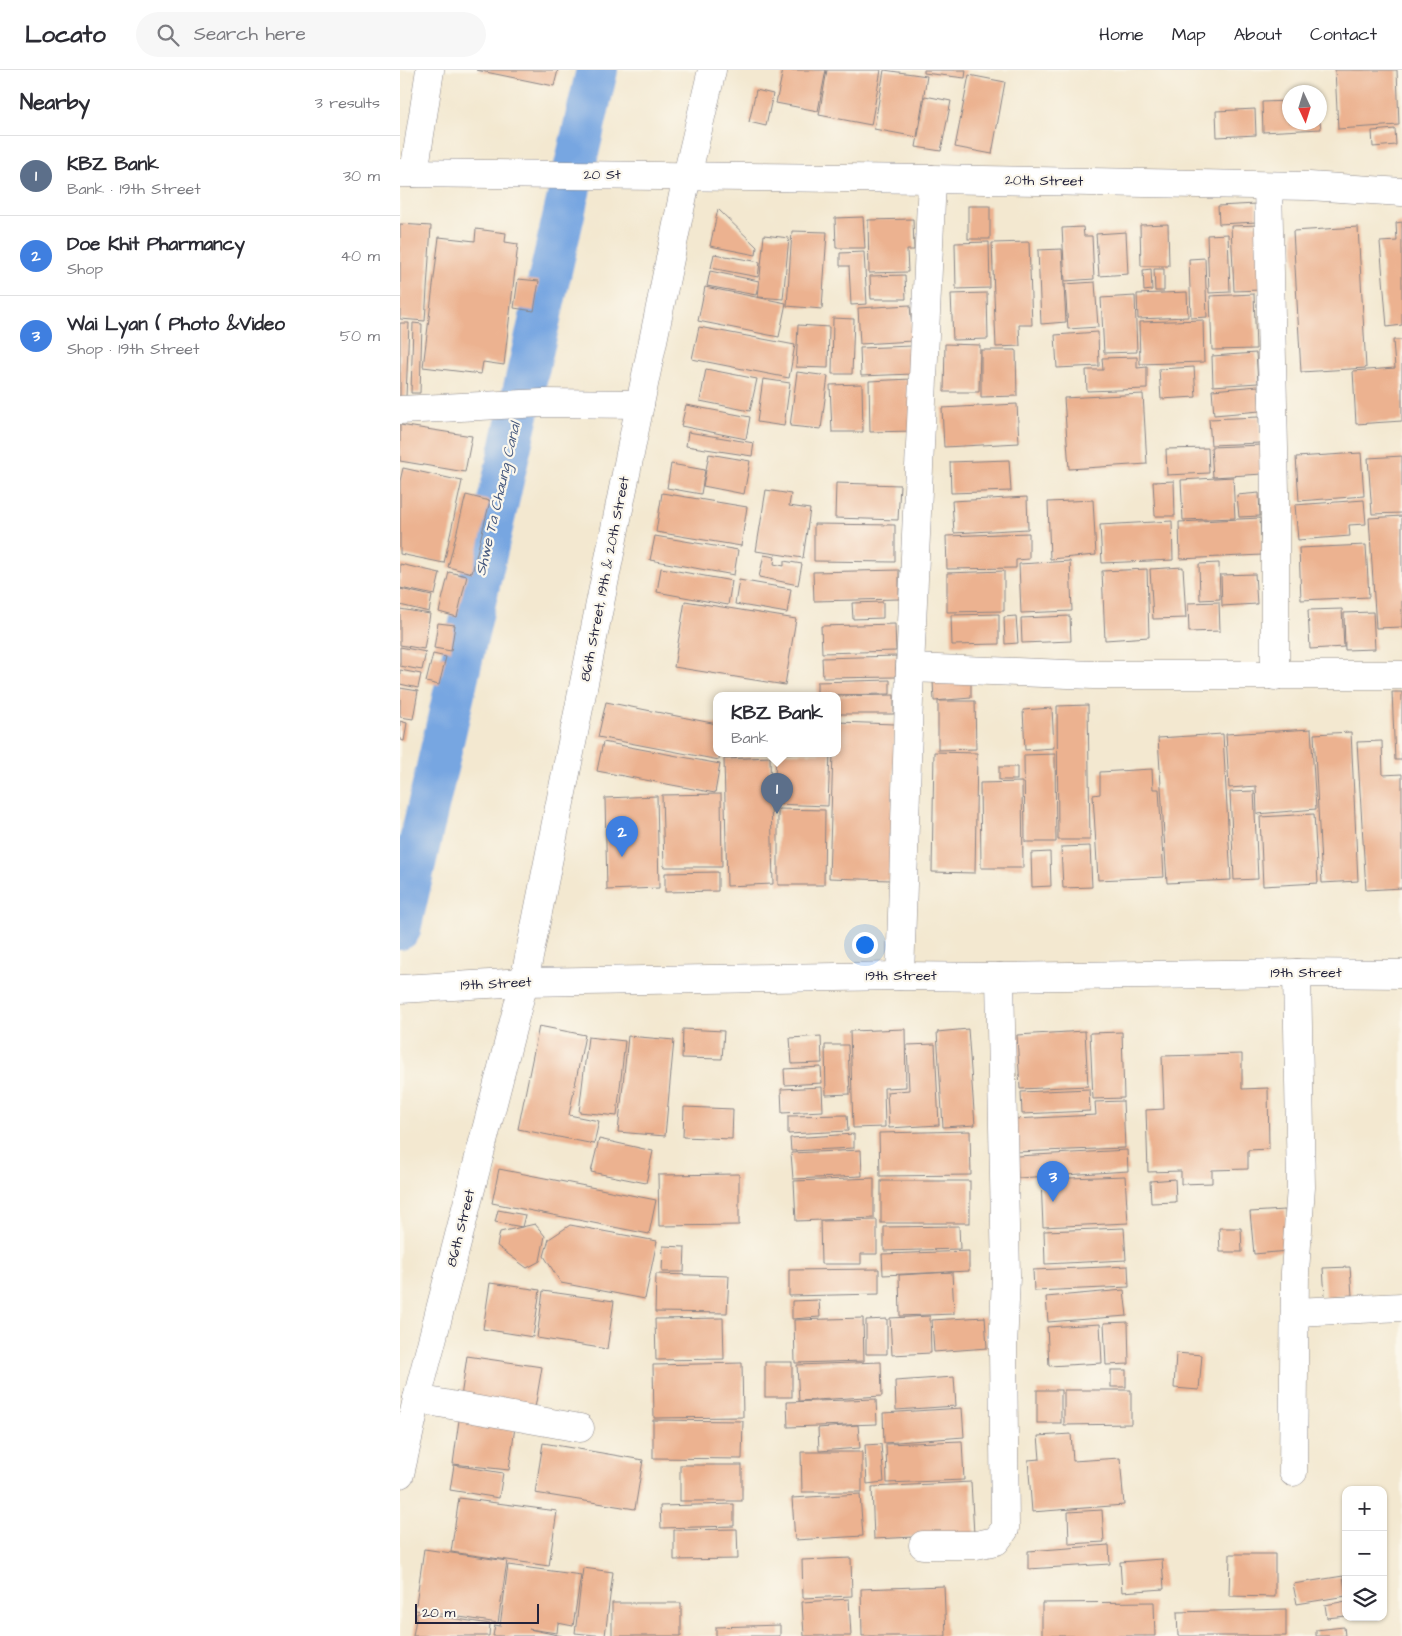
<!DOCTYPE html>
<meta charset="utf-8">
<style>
body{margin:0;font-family:"Architects Daughter",sans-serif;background:#f7f7f7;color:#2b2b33}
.controls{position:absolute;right:15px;bottom:15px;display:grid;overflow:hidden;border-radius:10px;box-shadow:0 1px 4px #0004}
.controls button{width:45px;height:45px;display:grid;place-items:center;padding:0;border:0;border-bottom:1px solid #e1e1e2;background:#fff;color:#2b2b33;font:25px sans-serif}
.compass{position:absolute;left:882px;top:15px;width:45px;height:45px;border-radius:50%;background:#fff;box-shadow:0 1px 4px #0004;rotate:176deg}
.scale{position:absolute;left:15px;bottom:12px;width:124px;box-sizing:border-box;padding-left:5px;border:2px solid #22223b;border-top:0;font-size:14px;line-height:18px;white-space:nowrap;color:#22223b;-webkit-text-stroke:4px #fbf7ec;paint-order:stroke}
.you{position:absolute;left:464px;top:874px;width:18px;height:18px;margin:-12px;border:4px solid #fff;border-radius:50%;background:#1a73e8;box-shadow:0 0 0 8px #1a73e833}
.badge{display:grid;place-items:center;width:32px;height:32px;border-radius:50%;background:#ea580c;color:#fff;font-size:16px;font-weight:700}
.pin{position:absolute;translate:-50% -41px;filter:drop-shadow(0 1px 2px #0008)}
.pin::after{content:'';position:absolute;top:26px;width:18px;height:15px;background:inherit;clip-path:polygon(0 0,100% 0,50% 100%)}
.popup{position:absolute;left:313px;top:622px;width:128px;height:65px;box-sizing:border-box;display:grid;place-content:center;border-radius:10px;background:#fff;filter:drop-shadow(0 1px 4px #0005);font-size:16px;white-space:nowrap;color:#7c7c81}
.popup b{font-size:19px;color:#2b2b33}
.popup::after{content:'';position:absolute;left:50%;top:100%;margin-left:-10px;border:10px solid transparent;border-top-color:#fff}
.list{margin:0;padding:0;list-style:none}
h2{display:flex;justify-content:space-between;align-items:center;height:65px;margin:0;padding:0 20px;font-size:21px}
h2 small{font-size:16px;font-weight:400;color:#7c7c81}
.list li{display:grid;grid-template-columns:32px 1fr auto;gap:15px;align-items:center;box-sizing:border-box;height:80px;padding:0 20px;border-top:1px solid #e1e1e2}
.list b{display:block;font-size:19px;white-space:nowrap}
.list p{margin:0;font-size:16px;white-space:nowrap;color:#7c7c81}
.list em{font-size:16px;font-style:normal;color:#7c7c81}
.icon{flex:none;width:28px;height:28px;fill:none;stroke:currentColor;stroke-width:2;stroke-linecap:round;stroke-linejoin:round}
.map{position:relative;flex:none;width:1002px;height:1566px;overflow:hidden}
header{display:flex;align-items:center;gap:30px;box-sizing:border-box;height:70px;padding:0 25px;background:#fff;border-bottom:1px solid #e1e1e2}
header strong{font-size:24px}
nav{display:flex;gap:28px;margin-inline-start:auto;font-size:18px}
.search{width:350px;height:45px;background:#f7f7f7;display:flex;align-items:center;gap:12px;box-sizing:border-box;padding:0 18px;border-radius:28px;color:#7c7c81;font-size:19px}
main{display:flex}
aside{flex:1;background:#fff}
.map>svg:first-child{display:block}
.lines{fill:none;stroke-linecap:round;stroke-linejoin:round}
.canal{stroke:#77a6e1;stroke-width:42}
.building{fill:#ecb290}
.minor-casing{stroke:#8a8586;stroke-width:29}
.minor{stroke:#fff;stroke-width:28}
.labels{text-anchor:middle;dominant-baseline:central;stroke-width:4.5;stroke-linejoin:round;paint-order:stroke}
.street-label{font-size:14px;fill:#22223b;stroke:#fbf7ec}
.water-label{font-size:15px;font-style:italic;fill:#44577d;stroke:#fbf7ec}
</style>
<header>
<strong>Locato</strong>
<div class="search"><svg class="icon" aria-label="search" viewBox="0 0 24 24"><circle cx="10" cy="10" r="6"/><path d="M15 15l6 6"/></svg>Search here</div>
<nav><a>Home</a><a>Map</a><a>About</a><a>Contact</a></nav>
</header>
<main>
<aside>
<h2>Nearby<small>3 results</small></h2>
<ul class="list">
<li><span class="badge" style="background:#5c6f8a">1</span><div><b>KBZ Bank</b><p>Bank · 19th Street</p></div><em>30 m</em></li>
<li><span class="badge" style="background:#3f7fe0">2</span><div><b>Doe Khit Pharmancy</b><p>Shop</p></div><em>40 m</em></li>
<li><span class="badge" style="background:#3f7fe0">3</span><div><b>Wai Lyan ( Photo &amp;Video</b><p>Shop · 19th Street</p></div><em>50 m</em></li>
</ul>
</aside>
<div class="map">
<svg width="1002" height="1566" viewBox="0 0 1002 1566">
<rect width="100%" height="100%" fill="#fbf7ec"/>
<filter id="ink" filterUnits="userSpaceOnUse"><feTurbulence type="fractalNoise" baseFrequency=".02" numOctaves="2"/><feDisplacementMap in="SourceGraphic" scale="10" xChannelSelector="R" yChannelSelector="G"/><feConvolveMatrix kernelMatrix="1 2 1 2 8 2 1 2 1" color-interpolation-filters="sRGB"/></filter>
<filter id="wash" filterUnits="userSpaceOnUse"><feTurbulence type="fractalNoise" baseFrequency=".0096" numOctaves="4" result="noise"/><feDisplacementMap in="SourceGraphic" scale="20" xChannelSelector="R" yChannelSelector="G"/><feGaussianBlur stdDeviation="1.12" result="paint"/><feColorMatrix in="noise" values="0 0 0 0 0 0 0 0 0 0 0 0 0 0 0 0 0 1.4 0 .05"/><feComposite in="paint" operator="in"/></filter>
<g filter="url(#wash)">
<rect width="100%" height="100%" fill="#f3e8d0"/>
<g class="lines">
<!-- canal -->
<polyline class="canal" points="0,859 197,0"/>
</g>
<g id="blocks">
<!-- building -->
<g class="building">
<polygon points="76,0 158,0 154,16"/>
<polygon points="383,0 426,0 418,41 376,33"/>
<polygon points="427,0 481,0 471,55 419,45"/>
<polygon points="484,0 527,6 517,67 474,59"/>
<polygon points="524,0 566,0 565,8 524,3"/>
<polygon points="935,0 997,0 999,55 938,59"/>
<polygon points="569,5 605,12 592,84 555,77"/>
<polygon points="356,20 373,24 366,56 349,52"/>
<polygon points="525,26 551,31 541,81 516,77"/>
<polygon points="889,31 889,52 920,52 921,59 863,62 862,32"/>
<polygon points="855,39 856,65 817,67 816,41"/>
<polygon points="995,59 996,75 973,77 972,61"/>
<polygon points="856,134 857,152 819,154 818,136"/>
<rect x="568" y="136" width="22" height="33"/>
<polygon points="318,139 357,177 356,185 310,176"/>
<polygon points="463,147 465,178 436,178 435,148"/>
<polygon points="513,149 514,180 507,180 508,202 469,203 468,150"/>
<polygon points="1002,152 1002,255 987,257 980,172 997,171 996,153"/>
<polygon points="0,154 31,156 25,251 0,249"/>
<polygon points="768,154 769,196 741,196 740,155"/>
<polygon points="858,155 861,220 834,221 831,156"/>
<polygon points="683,157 684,166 692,166 694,209 665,211 662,158"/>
<polygon points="958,157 966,298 901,302 893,161"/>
<polygon points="76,159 106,163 105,172 118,174 104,295 83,292 81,304 23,297 39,167 75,171"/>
<polygon points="392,161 427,162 422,239 387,236"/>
<polygon points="726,162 728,204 699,206 696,164"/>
<polygon points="828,164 830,222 809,223 807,165"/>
<polygon points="364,165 389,168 383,229 358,227"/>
<polygon points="589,172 590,218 556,219 555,173"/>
<polygon points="629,172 632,255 619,255 620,276 596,277 592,173"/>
<polygon points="662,179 666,252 641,254 638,180"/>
<polygon points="464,182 467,234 451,235 449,196 440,196 440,183"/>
<polygon points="314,184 360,192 358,207 311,198"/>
<polygon points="805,188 807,247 791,248 789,189"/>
<polygon points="751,199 752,220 744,221 743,200"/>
<polygon points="754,199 764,199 764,221 755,221"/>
<polygon points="310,201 359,211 356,225 307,216"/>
<polygon points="505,205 506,229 471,229 470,206"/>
<polygon points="118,209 139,211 134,241 114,238"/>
<polygon points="695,212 698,257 668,259 665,214"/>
<polygon points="305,217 386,233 379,267 298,251"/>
<polygon points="787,222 788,247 738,249 737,224"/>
<polygon points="587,223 588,269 553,270 551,224"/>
<polygon points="854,224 856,279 812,280 810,226"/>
<polygon points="735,226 737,282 704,283 701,228"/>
<polygon points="510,235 513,271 460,274 458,238"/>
<polygon points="433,248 454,249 452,304 432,304"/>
<polygon points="803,250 804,292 740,294 739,252"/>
<polygon points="0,253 9,253 6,327 0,327"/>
<polygon points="13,253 22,254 20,323 11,323"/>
<polygon points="398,255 429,257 428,298 396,297"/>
<polygon points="299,257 395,275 389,308 292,289"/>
<polygon points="698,262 699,296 657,298 655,265"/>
<polygon points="993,270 1002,270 1002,351 956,354 953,301 995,298"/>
<polygon points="545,274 580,275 579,322 544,322"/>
<polygon points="512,276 513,304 461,306 460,278"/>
<polygon points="581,280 616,280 617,326 581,327"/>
<polygon points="856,283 858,313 813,316 812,286"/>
<polygon points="737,287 737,298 747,297 747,319 687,321 686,300 703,300 702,288"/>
<polygon points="794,297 796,327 761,329 759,299"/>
<polygon points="306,299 357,309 350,341 300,331"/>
<polygon points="397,302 428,306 421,359 390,356"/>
<polygon points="363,309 390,313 384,356 357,352"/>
<polygon points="511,309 514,361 470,362 469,311"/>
<polygon points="462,314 463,362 432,362 430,315"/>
<polygon points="858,316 860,341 814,345 812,320"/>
<polygon points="743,324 747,394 669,399 664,328"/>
<polygon points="617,334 619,373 544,377 542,338"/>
<polygon points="286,335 350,347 346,369 281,356"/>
<polygon points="859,347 860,373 811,375 809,349"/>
<polygon points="0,355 72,366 65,402 0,391"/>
<polygon points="288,362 354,373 352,386 286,376"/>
<polygon points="862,375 863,404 813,407 811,377"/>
<polygon points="808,378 809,403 767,405 766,379"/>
<polygon points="961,383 964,426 899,431 896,387"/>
<polygon points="309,384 350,391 344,424 303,416"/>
<polygon points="1002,386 1002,443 972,444 968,388"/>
<polygon points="609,390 611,421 551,423 550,392"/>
<polygon points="271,394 305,400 301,424 267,418"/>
<polygon points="3,398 62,411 44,493 0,484 0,411"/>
<polygon points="833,407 835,448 783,450 781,410"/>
<polygon points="774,411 775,446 755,446 753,412"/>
<polygon points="436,413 500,415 498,450 435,448"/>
<polygon points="366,420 391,424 389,436 410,439 403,488 356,481"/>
<polygon points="262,423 347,437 341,476 256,462"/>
<polygon points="859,423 860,446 839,447 837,425"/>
<polygon points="66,425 90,431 72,503 48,497"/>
<polygon points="627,427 628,459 554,463 552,431"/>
<polygon points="693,430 696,485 650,489 648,432"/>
<polygon points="964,430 966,454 949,455 950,466 898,470 895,435"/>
<polygon points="1002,446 1002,557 976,558 969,448"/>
<polygon points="860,448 862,485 780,489 779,452"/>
<polygon points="772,451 773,490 702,493 700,455"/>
<polygon points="414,454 495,455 495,492 414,491"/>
<polygon points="629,463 629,489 616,490 616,498 547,499 546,466"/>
<polygon points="255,466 338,480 334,505 250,490"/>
<polygon points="966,475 969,527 901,530 899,478"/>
<polygon points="364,485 375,487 374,494 384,496 384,491 402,494 398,515 359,507"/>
<polygon points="670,491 672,541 621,543 619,494"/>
<polygon points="819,493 820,529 800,530 799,494"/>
<polygon points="0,494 40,503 35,525 0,518"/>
<polygon points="783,497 786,548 753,549 750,499"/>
<polygon points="261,498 332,511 328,535 257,522"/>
<polygon points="747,499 749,567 705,570 702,501"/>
<polygon points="499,500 499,529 414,531 413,502"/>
<polygon points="604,501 604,541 547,542 547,503"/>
<polygon points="49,502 67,506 57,547 39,542"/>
<polygon points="855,504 857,534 822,536 821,505"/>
<polygon points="339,510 391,519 387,543 335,534"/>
<polygon points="0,519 32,526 29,542 0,535"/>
<polygon points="285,531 396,549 385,615 274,597"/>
<polygon points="483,532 483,548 453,549 452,533"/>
<polygon points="819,532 820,561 789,562 788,533"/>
<polygon points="0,539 30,544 24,579 0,575"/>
<polygon points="942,539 944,577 910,579 908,540"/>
<polygon points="973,542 975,579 945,580 944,543"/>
<polygon points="599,544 599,574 552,575 551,545"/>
<polygon points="616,546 618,573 605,574 604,547"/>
<polygon points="670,546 671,571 622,573 621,548"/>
<polygon points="38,553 55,555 51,581 34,578"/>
<polygon points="495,554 496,581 422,583 421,556"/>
<polygon points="0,577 26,582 22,600 0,596"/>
<polygon points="33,584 46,587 39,615 26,612"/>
<polygon points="496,586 496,607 423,608 422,588"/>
<polygon points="0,600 21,604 18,618 0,614"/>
<polygon points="571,608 571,628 534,631 533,611"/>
<polygon points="490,610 490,624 417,625 417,612"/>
<polygon points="0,618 18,621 13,649 0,647"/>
<polygon points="992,622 1002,622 1002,690 995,690"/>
<polygon points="494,625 494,644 437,644 437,626"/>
<polygon points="538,631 575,631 576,679 538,680"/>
<polygon points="206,632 317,654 317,683 320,683 319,690 198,667"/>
<polygon points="688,635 690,770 658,770 657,636"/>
<polygon points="652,638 654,678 625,680 623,640"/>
<polygon points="0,651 7,653 4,671 0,670"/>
<polygon points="437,652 495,654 490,810 429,808 433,683 437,683"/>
<polygon points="911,659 916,739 857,744 856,716 829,718 826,664"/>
<polygon points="951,662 958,811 922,813 914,664"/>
<polygon points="823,664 831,810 767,813 758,668"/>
<polygon points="982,671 983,705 1002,704 1002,818 966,820 957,672"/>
<polygon points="203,672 320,694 315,723 197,701"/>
<polygon points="534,682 577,683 575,803 532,802"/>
<polygon points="376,683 430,683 428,736 374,734"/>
<polygon points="655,684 656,772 625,772 624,685"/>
<polygon points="370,687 373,814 327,816 324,689"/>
<rect x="599" y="697" width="18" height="13"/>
<polygon points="752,699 753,719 759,719 764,807 698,810 693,725 700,724 700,702"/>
<polygon points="622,712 623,798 581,798 580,713"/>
<polygon points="854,721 858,809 834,810 830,722"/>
<polygon points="321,724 322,797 264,797 262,725"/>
<polygon points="257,726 259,818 207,820 205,728"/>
<polygon points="378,739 425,740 424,815 378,815"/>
<polygon points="914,744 918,813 863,816 860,747"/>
<polygon points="690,776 692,817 663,818 661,777"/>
<polygon points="650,782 651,816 632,817 631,783"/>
<polygon points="318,802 318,821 265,822 265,803"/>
<polygon points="139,956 185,965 169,1045 199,1051 194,1074 118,1059"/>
<polygon points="283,959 324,961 322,989 282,988"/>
<polygon points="505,959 506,1017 484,1018 485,1057 453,1058 450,961"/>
<polygon points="568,959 575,1055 543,1057 537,962"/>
<polygon points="685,961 688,1016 620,1019 617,965"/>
<polygon points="722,962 724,1028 693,1029 690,963"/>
<polygon points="228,966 274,970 265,1066 218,1062"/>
<polygon points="421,966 422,993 392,994 390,968"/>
<polygon points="188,967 225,971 217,1046 179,1042"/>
<polygon points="535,974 539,1055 489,1058 487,1022 509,1020 507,975"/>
<polygon points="425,975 448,975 450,1024 426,1025"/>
<polygon points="842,984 842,1019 868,1018 869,1079 848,1080 848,1099 812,1100 812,1113 781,1114 781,1101 748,1102 746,1040 764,1039 762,986"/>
<polygon points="421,997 422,1013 385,1015 384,999"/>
<polygon points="422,1017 423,1041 382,1043 381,1019"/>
<polygon points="689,1019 690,1041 622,1044 621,1022"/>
<polygon points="723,1031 725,1078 615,1082 614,1049 696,1045 695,1032"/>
<polygon points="284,1037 333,1039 332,1069 283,1067"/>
<polygon points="447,1045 448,1061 388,1064 388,1046"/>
<polygon points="570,1061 571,1105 480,1106 479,1063"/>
<polygon points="454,1064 454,1078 391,1081 390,1068"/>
<polygon points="199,1069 253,1081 246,1113 191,1102"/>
<polygon points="461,1080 462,1106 393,1109 391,1083"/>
<polygon points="727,1080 728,1101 618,1108 617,1086"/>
<polygon points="99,1099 256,1130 249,1164 92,1133"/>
<polygon points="339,1104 339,1155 259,1156 258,1105"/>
<polygon points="725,1106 728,1153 643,1157 641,1109"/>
<polygon points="474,1108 474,1148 396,1151 394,1111"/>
<polygon points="775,1109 776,1132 751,1133 750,1111"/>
<rect x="481" y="1111" width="89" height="42"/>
<polygon points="98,1140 125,1145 122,1157 95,1152"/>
<polygon points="885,1140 888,1181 854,1184 850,1142"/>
<polygon points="477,1150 477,1184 461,1184 461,1194 421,1194 420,1151"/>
<polygon points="135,1154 145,1166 140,1191 127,1198 97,1176 100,1162"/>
<polygon points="170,1155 257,1171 245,1229 161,1213 144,1186 149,1169"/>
<polygon points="559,1156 560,1179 484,1181 484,1157"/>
<polygon points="724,1158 726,1190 645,1194 644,1161"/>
<polygon points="819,1158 841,1158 842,1182 820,1182"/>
<polygon points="263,1176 285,1177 284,1202 262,1202"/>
<polygon points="569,1181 569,1201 483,1205 482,1184"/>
<polygon points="728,1196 729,1217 634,1221 633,1200"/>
<polygon points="950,1197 952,1225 925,1227 923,1198"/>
<polygon points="479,1199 479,1224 389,1226 389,1200"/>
<polygon points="552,1202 554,1244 500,1246 499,1205"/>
<polygon points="256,1204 329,1206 327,1243 255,1242"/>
<polygon points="90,1213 140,1220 133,1267 83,1259"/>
<polygon points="724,1220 727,1246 648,1252 646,1227"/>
<polygon points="143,1221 214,1231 207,1279 137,1268"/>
<polygon points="419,1230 420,1247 392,1249 392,1231"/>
<polygon points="530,1246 531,1283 492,1285 490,1248"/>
<polygon points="585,1247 587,1278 534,1282 532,1250"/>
<polygon points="323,1248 324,1289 256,1290 255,1249"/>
<polygon points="463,1248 464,1291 395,1293 394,1250"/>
<polygon points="487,1249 487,1284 466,1284 466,1250"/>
<polygon points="728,1252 729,1294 706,1295 704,1253"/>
<polygon points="700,1254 702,1293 649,1296 647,1257"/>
<polygon points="776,1283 802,1285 799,1320 774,1318"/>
<polygon points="67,1286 142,1297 135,1338 61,1327"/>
<rect x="365" y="1292" width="27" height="35"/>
<polygon points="481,1292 482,1326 399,1331 397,1295"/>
<polygon points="342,1293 343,1347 254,1348 253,1295"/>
<rect x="711" y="1300" width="15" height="17"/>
<polygon points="554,1307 556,1336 496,1340 495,1311"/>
<rect x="637" y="1320" width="24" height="33"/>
<polygon points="664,1320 731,1320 731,1354 664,1355"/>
<polygon points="476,1329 477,1354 388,1357 387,1332"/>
<polygon points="562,1338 564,1367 484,1373 483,1343"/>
<polygon points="59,1350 115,1357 109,1400 53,1394"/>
<polygon points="253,1350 343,1351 342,1389 253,1388"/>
<polygon points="458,1355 460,1378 419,1381 418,1358"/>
<polygon points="671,1364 673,1391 720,1388 724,1435 632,1442 628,1390 640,1389 638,1366"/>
<polygon points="562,1371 564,1410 487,1413 486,1374"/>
<polygon points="143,1373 243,1390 235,1439 135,1423"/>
<polygon points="481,1374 484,1412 467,1414 465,1375"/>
<polygon points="401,1382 462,1382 462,1422 402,1422"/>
<polygon points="54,1395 103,1403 99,1428 50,1420"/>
<rect x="280" y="1395" width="62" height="36"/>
<polygon points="571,1412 574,1464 474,1469 472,1417"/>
<polygon points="460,1424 463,1466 395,1470 392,1428"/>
<polygon points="59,1428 157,1441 149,1496 51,1482"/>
<polygon points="334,1434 334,1456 261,1458 260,1436"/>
<polygon points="702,1440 704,1472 669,1474 668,1442"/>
<polygon points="337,1459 338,1489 274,1490 274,1460"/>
<polygon points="709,1475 710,1494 628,1499 628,1481"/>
<polygon points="24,1479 107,1491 98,1553 15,1540"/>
<polygon points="830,1484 875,1484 875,1527 829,1526"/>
<polygon points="451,1488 452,1526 403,1528 402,1490"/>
<polygon points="762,1489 764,1519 722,1522 720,1492"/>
<polygon points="108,1495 181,1505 173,1556 158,1553 157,1563 129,1559 162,1566 93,1566 95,1555 100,1556"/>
<polygon points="183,1498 213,1502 205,1566 175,1563"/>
<polygon points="943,1506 946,1526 897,1534 893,1514"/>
<polygon points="544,1516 546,1566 462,1566 461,1519"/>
<polygon points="449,1529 451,1566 404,1566 402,1532"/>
<polygon points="946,1531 946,1546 927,1548 925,1535"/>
<polygon points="754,1532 755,1566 642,1566 642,1533"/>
<rect x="212" y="1533" width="69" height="33"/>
<polygon points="886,1539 886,1566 778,1566 777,1542"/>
<polygon points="17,1543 90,1554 89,1566 13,1566"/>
<polygon points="380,1555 380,1566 316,1566 316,1557"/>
<polygon points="944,1557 945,1566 916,1566 916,1560"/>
</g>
</g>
</g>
<g filter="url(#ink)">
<use href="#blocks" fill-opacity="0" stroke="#8a8586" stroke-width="1"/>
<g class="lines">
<!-- minor casing -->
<g class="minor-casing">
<g id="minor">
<polyline points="0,103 532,109 909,116 1002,122"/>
<polyline points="14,103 30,0"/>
<polyline points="868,116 875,422 875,606"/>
<polyline points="0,340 143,333 240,334"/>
<polyline points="510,598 693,605 1002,605"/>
<polyline points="500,906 510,598 532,109"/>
<polyline points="0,919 124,912 500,906 600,907 897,903 1002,904"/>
<polyline points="895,1242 1002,1237"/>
<polyline points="17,1329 180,1358"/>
<polyline points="893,1402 895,1202 901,1117 897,903"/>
<polyline points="0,1404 17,1329 124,912 240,334 287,106 312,0"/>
<polyline points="523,1475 576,1475 596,1471 605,1459 603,1279 606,1206 600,907"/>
</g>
</g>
<!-- minor -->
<use href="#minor" class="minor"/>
</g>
</g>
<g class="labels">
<!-- street labels -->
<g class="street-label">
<text x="202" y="105">20 St</text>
<text transform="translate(644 111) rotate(1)">20th Street</text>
<text transform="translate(205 509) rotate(-79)">86th Street, 19th &amp; 20th Street</text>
<text x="906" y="903">19th Street</text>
<text x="501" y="906">19th Street</text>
<text transform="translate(96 914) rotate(-3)">19th Street</text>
<text transform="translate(61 1158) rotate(-76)">86th Street</text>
</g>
<!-- water labels -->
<g class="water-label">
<text transform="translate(98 429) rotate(-77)">Shwe Ta Chaung Canal</text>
</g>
</g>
</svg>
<div class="controls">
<button>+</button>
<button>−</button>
<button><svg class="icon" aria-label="layers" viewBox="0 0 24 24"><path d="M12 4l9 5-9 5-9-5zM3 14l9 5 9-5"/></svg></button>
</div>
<svg class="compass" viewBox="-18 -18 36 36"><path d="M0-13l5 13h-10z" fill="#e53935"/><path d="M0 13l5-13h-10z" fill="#7c7c81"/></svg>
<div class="scale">20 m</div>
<div class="you"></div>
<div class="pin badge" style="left:377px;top:744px;background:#5c6f8a">1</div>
<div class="popup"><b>KBZ Bank</b>Bank</div>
<div class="pin badge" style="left:222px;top:787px;background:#3f7fe0">2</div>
<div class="pin badge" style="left:653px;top:1132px;background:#3f7fe0">3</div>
</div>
</main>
